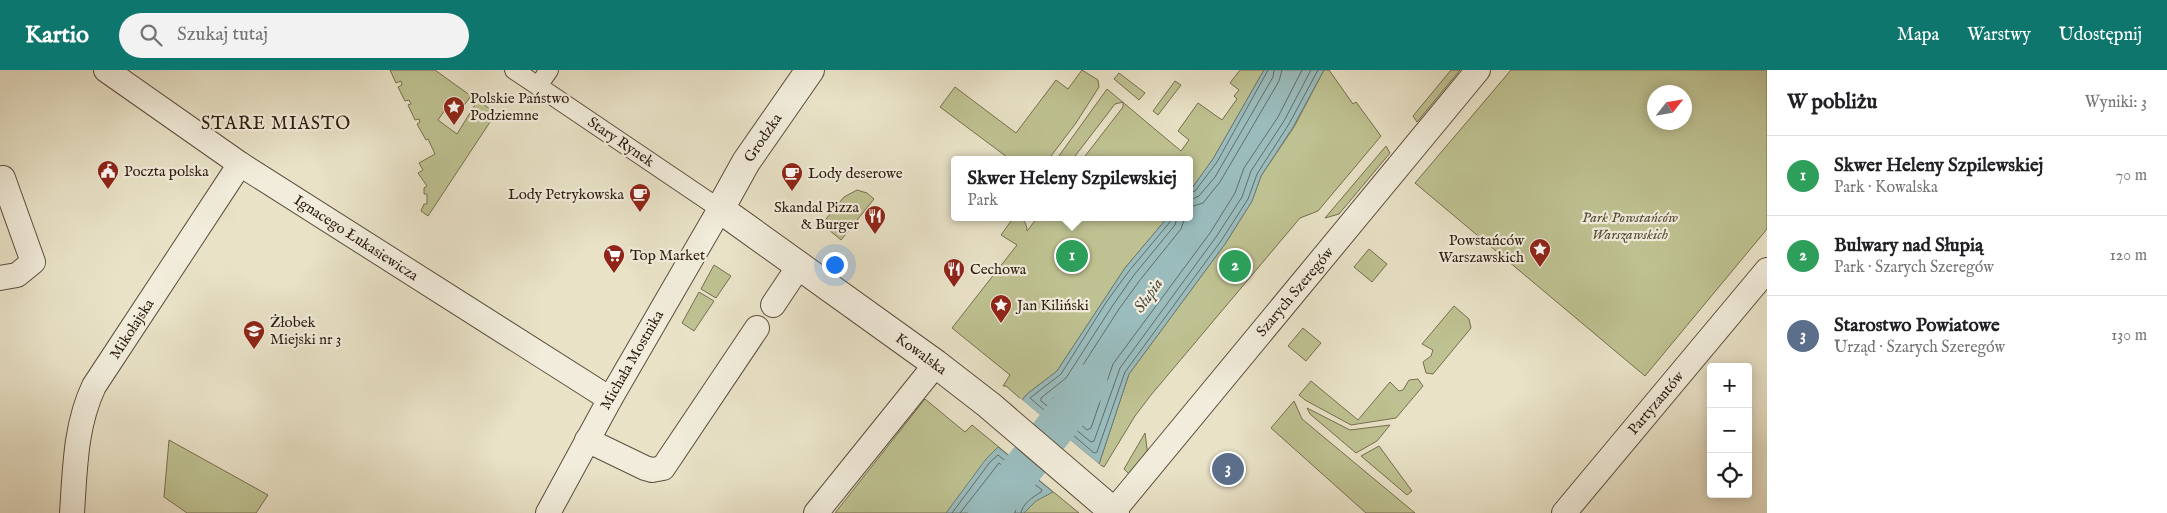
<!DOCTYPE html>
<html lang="pl">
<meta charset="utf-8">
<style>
body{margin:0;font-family:"IM FELL English",serif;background:#f2f2f2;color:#202124}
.controls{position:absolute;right:15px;bottom:15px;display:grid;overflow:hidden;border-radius:5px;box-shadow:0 2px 12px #0003}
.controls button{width:45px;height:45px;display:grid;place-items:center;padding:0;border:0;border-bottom:1px solid #e0e0e0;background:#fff;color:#202124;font:25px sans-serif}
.compass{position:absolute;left:1647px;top:15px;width:45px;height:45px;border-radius:50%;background:#fff;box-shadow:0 2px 12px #0003;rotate:59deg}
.you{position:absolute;left:834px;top:194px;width:18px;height:18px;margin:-12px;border:4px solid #fff;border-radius:50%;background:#1a73e8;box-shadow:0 0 0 8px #1a73e833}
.badge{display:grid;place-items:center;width:32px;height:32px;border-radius:50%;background:#0f766e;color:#fff;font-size:16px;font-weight:700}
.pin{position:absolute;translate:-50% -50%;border:2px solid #fff;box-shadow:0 1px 5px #0006}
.popup{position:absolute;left:951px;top:86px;width:242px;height:65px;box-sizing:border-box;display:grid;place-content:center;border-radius:5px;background:#fff;filter:drop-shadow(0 1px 4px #0005);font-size:16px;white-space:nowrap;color:#757577}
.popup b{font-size:19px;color:#202124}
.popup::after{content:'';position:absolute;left:50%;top:100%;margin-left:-10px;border:10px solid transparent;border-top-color:#fff}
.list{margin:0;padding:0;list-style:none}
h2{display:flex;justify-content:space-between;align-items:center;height:65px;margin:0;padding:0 20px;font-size:21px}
h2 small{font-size:16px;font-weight:400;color:#757577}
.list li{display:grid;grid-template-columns:32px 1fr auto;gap:15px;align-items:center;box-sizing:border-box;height:80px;padding:0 20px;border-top:1px solid #e0e0e0}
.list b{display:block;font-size:19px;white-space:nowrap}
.list p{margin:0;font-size:16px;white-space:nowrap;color:#757577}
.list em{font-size:16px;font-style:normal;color:#757577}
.icon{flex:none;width:28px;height:28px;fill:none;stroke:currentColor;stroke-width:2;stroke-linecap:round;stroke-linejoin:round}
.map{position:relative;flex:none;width:1767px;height:443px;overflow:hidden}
header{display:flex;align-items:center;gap:30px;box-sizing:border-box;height:70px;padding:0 25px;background:#0f766e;color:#fff}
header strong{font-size:24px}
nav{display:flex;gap:28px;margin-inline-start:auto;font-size:18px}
.search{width:350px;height:45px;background:#f2f2f2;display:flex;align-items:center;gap:12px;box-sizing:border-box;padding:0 18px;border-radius:28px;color:#757577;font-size:19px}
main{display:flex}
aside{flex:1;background:#fff}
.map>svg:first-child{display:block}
.green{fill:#bec191;stroke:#766e50;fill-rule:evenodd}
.water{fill:#9abcbd;stroke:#6e7c77}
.pier{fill:#e9e2c7}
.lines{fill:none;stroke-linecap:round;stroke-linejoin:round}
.shore{stroke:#646c66;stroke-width:1}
.river{stroke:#9abcbd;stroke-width:40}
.pedestrian-casing{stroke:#5c4e3d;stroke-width:20}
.minor-casing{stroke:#5c4e3d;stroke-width:26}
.tertiary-casing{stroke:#5c4e3d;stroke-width:30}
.pedestrian{stroke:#f1ecdb;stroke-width:18}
.minor{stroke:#f1ecdb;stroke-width:24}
.tertiary{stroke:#f1ecdb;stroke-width:28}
.labels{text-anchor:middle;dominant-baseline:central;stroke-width:4.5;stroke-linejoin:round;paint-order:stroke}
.poi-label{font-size:15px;fill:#2d1c0f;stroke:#f1ecdb;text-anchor:start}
.street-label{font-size:15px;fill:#2d1c0f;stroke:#f1ecdb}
.park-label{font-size:15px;font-style:italic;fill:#584e36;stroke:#f1ecdb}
.water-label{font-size:16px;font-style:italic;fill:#4e4c43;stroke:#f1ecdb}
.quarter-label{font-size:18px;letter-spacing:1px;fill:#2d1c0f;stroke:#f1ecdb}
</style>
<header>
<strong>Kartio</strong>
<div class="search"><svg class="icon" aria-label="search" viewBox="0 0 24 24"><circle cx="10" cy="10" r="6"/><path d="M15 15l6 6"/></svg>Szukaj tutaj</div>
<nav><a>Mapa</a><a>Warstwy</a><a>Udostępnij</a></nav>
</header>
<main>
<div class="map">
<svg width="1767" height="443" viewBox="0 0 1767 443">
<rect width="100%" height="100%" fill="#e9e2c7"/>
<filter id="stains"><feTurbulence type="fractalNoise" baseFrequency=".004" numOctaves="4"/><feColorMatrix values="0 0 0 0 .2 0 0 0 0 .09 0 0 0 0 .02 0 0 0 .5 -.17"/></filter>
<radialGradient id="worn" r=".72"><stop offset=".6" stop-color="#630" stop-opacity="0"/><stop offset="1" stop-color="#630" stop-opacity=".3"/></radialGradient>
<!-- green -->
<g class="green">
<polygon points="390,0 435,0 471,26 457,45 447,37 438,50 457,64 478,30 495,43 494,46 428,146 421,141 424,134 427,134 427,124 424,124 424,118 427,116 418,103 423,100 419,93 435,84 428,69 426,70 417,54 420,52 419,49 415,50 408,35 411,34 409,30 405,31 398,17 402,15 401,11 396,13"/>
<polygon points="1082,0 1098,10 1099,17 1076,53 1048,90 1011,90 940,37 955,17 1016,63 1056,10 1068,19"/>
<polygon points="1240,0 1264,0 1213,89 1190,121 1190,90 1082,90 1123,37 1123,32 1115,34 1072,90 1056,90 1107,19 1181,81 1189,70 1178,61 1198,33 1222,50 1237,29 1234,26 1239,20 1230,13"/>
<polygon points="1324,0 1329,0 1353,34 1356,32 1381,66 1318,141 1300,148 1151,325 1135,346 1104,397 1099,394 1129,304 1225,174 1252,131 1261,106 1294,57"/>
<polygon points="1451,0 1460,0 1417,52 1413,46"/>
<path d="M1511 0H1767V159L1645 306 1415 113ZM1684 22V52H1654V22Z"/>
<polygon points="1119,3 1145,23 1139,30 1114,9"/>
<polygon points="1175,11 1181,15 1158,45 1153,41"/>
<polygon points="1386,76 1390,83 1339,144 1325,148"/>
<polygon points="857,120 867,123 874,129 841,170 822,154 844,127"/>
<path d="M1014 147C1023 147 1027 153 1027 161L1038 147H1168L1125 198 1057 301 1027 324 1022 330 1006 316H1003L1010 305 952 258 1017 175 1001 165Z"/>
<polygon points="1369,179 1387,194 1372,212 1354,197"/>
<polygon points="714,195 731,206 716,228 701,219"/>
<polygon points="699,222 714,231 694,261 682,253"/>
<polygon points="1454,236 1469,249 1471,258 1433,304 1426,303 1423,292 1431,286 1433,280 1422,274"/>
<polygon points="1303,258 1321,273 1306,291 1288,276"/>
<polygon points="1418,309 1423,316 1396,348 1351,355 1305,330 1299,325 1311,311 1358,350 1390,312 1399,321 1403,320 1409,310"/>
<polygon points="925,329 965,362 972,355 1079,443 835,443"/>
<polygon points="1294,331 1302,349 1415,443 1366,443 1271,358"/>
<polygon points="1307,338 1350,360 1390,355 1377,371 1356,383 1310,344"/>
<polygon points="1145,363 1148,386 1131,406 1124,399"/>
<polygon points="169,370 268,425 256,443 187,443 164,427"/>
<polygon points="1379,376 1412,421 1407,425 1361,386"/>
</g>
<!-- water -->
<g class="water">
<polygon points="1264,0 1324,0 1293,57 1261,106 1252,131 1225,174 1129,304 1099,394 1022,330 1027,324 1057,301 1125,198 1168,147 1190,147 1190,121 1213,89"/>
<polygon points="998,377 1053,422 1036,431 1024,443 946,443 986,389"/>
</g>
<!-- pier -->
<polygon class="pier" points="1020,328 1099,394 1101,395 1097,396 1020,332"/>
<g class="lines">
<!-- shore -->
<g class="shore">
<polyline points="1190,123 1195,121 1217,92 1268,0"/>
<polyline points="1190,130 1199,126 1215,107 1273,7 1274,0"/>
<polyline points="1190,137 1203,133 1220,112 1279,11 1282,0"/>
<polyline points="1171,147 1170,152 1129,201 1107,231 1061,304 1030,328 1094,383 1097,382 1125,302 1221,171 1248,129 1257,104 1289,54 1318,0"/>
<polyline points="1177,147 1175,155 1134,205 1113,235 1066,308 1041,328 1041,331 1091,372 1094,371 1120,298 1216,167 1242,127 1251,101 1284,51 1311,0"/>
<polyline points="1185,147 1181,159 1140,210 1119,239 1072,312 1053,328 1053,331 1087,360 1091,358 1113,294 1210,163 1235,123 1244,98 1278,47 1302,0"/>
<path d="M952 443 990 392 998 385 1042 420 1041 422C1033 427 1022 434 1021 443"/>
<polyline points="960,443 999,393 1031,419 1017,434 1015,443"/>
<polyline points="969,443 1000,404 1019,419 1009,433 1007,443"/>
</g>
<!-- river -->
<polyline class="river" points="988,443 1069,340 1088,314"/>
<!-- pedestrian casing -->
<g class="pedestrian-casing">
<g id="pedestrian">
<polyline points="514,0 538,16"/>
<polyline points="549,0 538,16 720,139"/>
</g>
</g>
<!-- minor casing -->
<g class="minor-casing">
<g id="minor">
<polyline points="106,0 240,94 610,329"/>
<polyline points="0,208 17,205 33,192 3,108"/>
<polyline points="773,235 799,196"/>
<polyline points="587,370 645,398 652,400 663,398 757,258"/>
<path d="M72 443C75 400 75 356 94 316L240 94"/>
<polyline points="548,443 610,329 720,139"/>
<polyline points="816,443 936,294"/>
<polyline points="1112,443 1478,0"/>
<polyline points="1564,443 1767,200"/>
</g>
</g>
<!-- tertiary casing -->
<g class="tertiary-casing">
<polyline id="tertiary" points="810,0 746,92 720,139 936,294 989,335 1115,443"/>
</g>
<!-- pedestrian -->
<use href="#pedestrian" class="pedestrian"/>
<!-- minor -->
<use href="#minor" class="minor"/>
<!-- tertiary -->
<use href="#tertiary" class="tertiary"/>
</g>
<!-- icons -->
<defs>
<g id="sight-pin" transform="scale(1.125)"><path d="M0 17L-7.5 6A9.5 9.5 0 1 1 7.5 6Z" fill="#8f2418" stroke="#f1ecdb"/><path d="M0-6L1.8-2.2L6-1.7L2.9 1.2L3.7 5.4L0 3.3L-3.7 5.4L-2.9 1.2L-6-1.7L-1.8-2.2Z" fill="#fff"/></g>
<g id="civic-pin" transform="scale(1.125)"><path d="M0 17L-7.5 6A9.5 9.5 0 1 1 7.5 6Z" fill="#8f2418" stroke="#f1ecdb"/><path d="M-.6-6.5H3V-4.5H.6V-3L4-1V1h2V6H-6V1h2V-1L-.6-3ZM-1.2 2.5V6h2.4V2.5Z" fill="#fff"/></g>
<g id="cafe-pin" transform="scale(1.125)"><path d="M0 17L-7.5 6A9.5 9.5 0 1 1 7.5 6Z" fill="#8f2418" stroke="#f1ecdb"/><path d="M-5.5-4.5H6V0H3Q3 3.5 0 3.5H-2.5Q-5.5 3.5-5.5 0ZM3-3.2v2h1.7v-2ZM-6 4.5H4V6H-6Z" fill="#fff"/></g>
<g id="restaurant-pin" transform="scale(1.125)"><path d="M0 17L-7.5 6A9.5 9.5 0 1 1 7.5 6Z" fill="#8f2418" stroke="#f1ecdb"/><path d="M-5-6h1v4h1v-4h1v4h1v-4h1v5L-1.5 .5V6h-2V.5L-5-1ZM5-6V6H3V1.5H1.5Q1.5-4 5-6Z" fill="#fff"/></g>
<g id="supermarket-pin" transform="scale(1.125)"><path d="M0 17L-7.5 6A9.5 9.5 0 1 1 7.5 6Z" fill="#8f2418" stroke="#f1ecdb"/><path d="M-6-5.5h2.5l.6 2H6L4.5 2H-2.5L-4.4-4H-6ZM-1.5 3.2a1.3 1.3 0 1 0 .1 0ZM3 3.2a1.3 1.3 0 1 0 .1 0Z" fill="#fff"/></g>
<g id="school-pin" transform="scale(1.125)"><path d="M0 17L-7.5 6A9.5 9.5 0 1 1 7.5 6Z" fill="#8f2418" stroke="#f1ecdb"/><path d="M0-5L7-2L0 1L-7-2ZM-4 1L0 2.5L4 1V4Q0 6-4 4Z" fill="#fff"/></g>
</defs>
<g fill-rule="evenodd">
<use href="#sight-pin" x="454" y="37"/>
<use href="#civic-pin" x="108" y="101"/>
<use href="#cafe-pin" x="792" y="103"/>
<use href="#cafe-pin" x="640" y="124"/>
<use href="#restaurant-pin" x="875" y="146"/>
<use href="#sight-pin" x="1540" y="179"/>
<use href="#supermarket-pin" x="614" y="185"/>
<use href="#restaurant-pin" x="954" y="199"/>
<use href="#sight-pin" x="1001" y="235"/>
<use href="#school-pin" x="254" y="261"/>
</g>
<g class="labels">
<!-- poi labels -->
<g class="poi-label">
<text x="470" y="28">Polskie Państwo<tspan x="470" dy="17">Podziemne</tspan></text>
<text x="124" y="101">Poczta polska</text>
<text x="808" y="103">Lody deserowe</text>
<text x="624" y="124" text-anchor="end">Lody Petrykowska</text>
<text x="859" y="137" text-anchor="end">Skandal Pizza<tspan x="859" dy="17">&amp; Burger</tspan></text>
<text x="1524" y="170" text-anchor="end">Powstańców<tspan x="1524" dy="17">Warszawskich</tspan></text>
<text x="630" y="185">Top Market</text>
<text x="970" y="199">Cechowa</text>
<text x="1017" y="235">Jan Kiliński</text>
<text x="270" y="252">Żłobek<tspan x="270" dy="17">Miejski nr 3</tspan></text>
</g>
<!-- street labels -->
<g class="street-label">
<text transform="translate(763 68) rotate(-56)">Grodzka</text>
<text transform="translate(621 72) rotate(34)">Stary Rynek</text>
<text transform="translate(356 168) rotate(33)">Ignacego Łukasiewicza</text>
<text transform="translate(1295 222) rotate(-50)">Szarych Szeregów</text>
<text transform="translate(132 259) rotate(-57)">Mikołajska</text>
<text transform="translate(921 284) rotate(36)">Kowalska</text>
<text transform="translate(632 290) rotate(-60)">Michała Mostnika</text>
<text transform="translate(1656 333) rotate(-50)">Partyzantów</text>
</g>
<!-- park labels -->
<g class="park-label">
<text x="1630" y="147">Park Powstańców<tspan x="1630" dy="17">Warszawskich</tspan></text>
</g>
<!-- water labels -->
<g class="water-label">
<text transform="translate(1149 226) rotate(-55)">Słupia</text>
</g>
<!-- quarter labels -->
<g class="quarter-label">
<text x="276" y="54">STARE MIASTO</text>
</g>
</g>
<rect width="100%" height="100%" filter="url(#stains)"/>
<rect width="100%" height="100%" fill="url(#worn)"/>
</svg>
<div class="controls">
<button>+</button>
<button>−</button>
<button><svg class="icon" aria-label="locate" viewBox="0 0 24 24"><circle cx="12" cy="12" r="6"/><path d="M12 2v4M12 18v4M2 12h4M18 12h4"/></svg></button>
</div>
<svg class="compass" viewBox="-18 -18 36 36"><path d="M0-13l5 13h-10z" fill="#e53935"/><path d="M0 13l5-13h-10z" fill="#757577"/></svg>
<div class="you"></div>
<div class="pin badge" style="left:1072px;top:186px;background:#2e9e5b">1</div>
<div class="popup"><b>Skwer Heleny Szpilewskiej</b>Park</div>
<div class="pin badge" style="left:1235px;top:196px;background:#2e9e5b">2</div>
<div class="pin badge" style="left:1228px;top:399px;background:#5c6f8a">3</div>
</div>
<aside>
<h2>W pobliżu<small>Wyniki: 3</small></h2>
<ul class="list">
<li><span class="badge" style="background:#2e9e5b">1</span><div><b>Skwer Heleny Szpilewskiej</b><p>Park · Kowalska</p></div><em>70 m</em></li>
<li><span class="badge" style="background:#2e9e5b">2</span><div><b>Bulwary nad Słupią</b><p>Park · Szarych Szeregów</p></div><em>120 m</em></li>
<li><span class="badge" style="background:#5c6f8a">3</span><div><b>Starostwo Powiatowe</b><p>Urząd · Szarych Szeregów</p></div><em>130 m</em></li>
</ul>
</aside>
</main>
